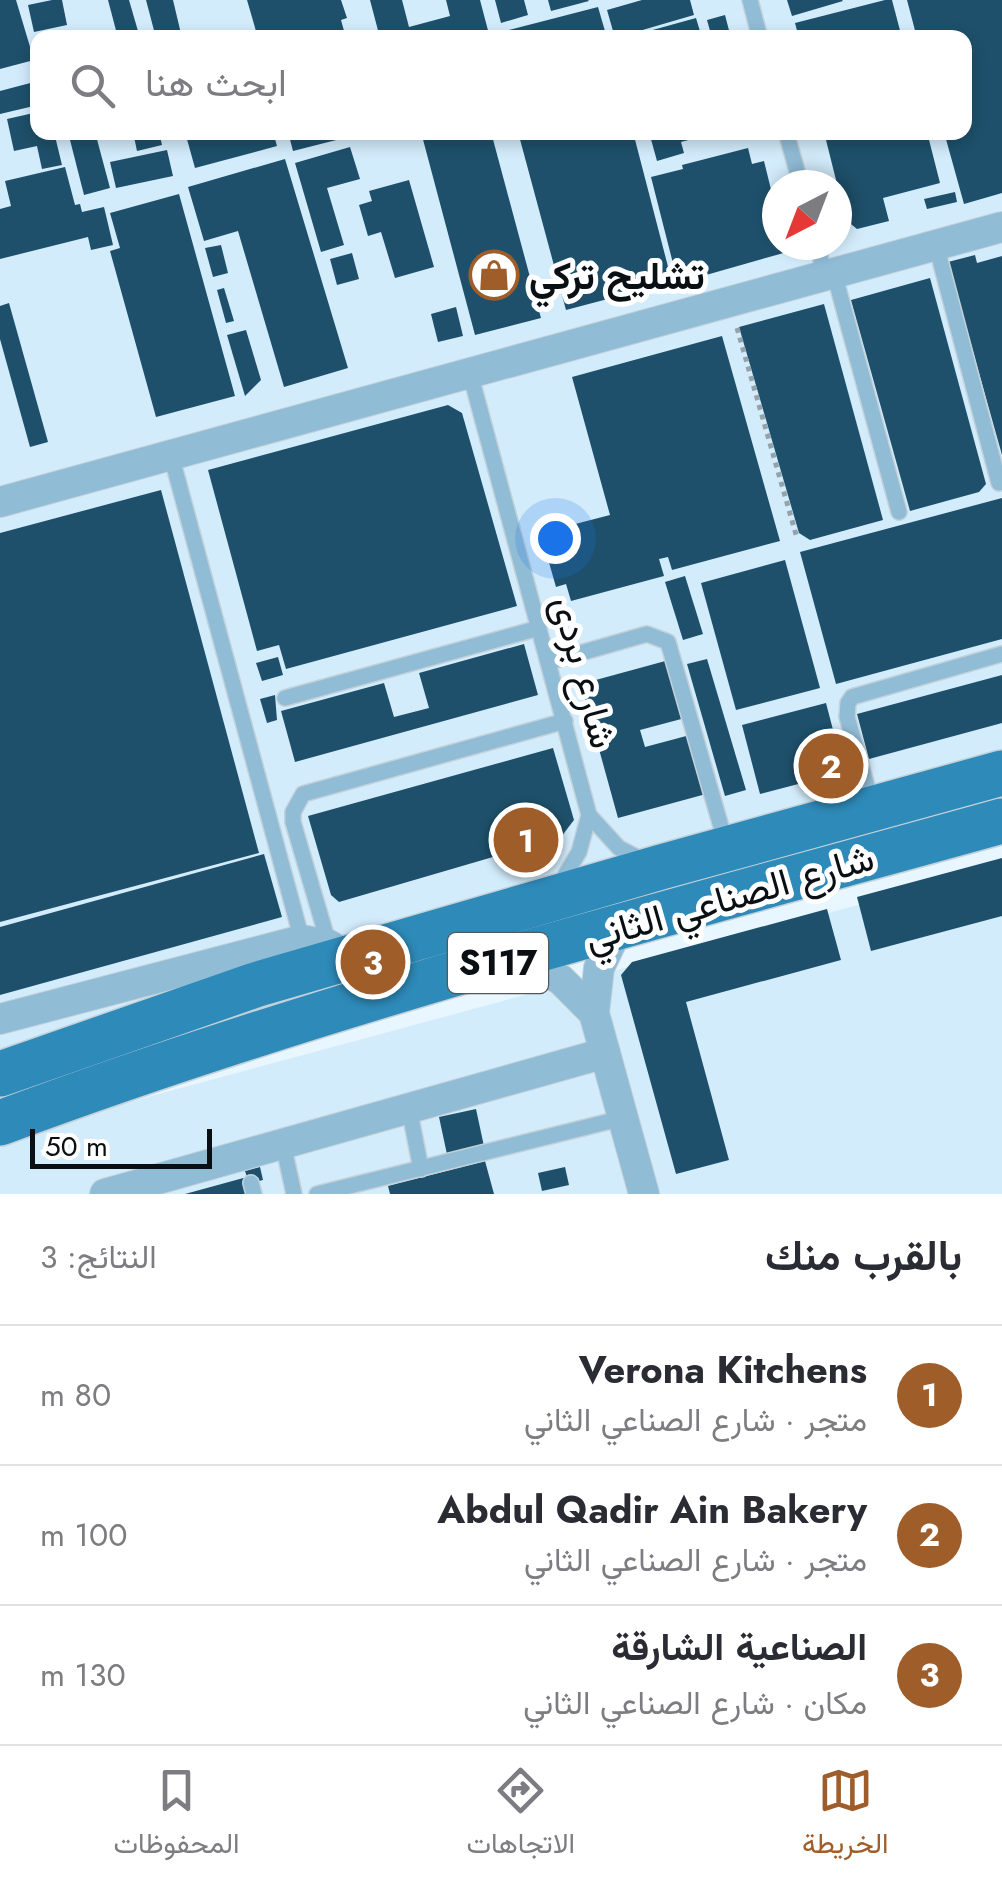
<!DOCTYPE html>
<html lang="ar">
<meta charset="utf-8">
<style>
body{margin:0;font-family:Jost,Vazirmatn,sans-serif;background:#f7f7f7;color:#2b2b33;direction:rtl}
.compass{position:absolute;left:762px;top:170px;width:90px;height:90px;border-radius:50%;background:#fff;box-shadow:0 5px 15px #0003;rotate:222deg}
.scale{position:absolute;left:30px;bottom:25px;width:182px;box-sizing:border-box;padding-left:10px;border:5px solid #090f13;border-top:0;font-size:28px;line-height:35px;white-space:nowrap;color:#090f13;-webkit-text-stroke:8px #fff;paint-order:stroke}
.you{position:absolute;left:555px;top:538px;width:35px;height:35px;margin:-25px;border:8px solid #fff;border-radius:50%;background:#1a73e8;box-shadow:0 0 0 15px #1a73e833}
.badge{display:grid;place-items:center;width:65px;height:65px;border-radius:50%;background:#9f5d2a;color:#fff;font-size:32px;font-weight:700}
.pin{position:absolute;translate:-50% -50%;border:5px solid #fff;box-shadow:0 2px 10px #0006}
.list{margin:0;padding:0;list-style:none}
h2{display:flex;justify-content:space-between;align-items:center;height:130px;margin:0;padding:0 40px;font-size:42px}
h2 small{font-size:32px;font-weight:400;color:#7c7c81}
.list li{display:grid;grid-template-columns:65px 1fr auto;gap:30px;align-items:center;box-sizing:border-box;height:140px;padding:0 40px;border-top:2px solid #e1e1e2}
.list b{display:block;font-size:38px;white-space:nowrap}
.list p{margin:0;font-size:32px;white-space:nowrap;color:#7c7c81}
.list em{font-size:32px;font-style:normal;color:#7c7c81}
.icon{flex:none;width:55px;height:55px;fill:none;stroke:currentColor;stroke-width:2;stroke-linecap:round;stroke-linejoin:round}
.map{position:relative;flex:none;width:1002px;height:1194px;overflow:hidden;direction:ltr}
.search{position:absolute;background:#fff;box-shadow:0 5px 15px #0003;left:30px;right:30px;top:30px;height:110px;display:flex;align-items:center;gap:25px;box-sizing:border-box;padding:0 35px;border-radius:20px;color:#7c7c81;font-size:38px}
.sheet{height:550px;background:#fff}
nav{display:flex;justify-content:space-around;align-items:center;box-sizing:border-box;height:140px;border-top:2px solid #e1e1e2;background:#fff;font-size:28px;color:#7c7c81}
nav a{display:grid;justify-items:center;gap:5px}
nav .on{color:#9f5d2a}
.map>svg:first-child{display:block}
.built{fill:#d3ecfc;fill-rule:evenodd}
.building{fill:#1e506b}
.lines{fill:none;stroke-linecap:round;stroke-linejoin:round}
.lane-casing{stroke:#c3d1d9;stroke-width:18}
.street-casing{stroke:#c3d1d9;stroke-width:32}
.primary-casing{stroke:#c3d1d9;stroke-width:48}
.path{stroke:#96a2a9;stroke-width:5;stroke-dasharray:5 5;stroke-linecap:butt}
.lane{stroke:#91bcd6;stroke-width:15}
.street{stroke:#91bcd6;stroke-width:30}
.primary{stroke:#2e8ab9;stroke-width:45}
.labels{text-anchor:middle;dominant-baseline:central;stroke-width:10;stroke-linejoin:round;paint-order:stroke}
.shield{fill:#fff;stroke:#53575a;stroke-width:2.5}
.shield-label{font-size:35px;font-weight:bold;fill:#090f13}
.poi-label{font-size:38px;font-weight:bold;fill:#090f13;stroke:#fff;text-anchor:start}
.street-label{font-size:38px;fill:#090f13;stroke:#fff}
</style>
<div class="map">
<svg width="1002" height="1194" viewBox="0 0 1002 1194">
<rect width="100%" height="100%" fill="#e7f6ff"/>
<!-- built -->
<g class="built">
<path d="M0 0H1002V760L0 1051ZM38 38H964V132H38ZM777 185H837V245H777Z"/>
<polygon points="1002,866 1002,1194 0,1194 0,1137"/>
</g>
<!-- building -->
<g class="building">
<polygon points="0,0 16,0 34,60 0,69"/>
<polygon points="52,0 62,0 67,25 34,32 28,5"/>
<polygon points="108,0 129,0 140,38 118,38"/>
<polygon points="146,0 173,0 182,38 156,38"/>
<polygon points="247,0 341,0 347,18 341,20 346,38 258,38"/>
<polygon points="370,0 402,0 409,27 450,16 446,0 480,0 490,38 380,38"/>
<polygon points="495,0 524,0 528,15 501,23"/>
<polygon points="548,0 588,0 589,1 551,11"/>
<polygon points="642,0 690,0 694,15 615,38 607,10"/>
<polygon points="787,0 842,0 843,1 792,16"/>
<polygon points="885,0 892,0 902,38 799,38 795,23"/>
<polygon points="907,0 1002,0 1002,193 964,204 944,132 964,132 964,38 917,38"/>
<polygon points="598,7 607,38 502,38 501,32"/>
<polygon points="725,15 731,38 712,38 707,20"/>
<polygon points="696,18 702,38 631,38 631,36"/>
<polygon points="38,81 38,105 0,114 0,91"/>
<polygon points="38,112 38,132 54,132 62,165 42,169 37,146 14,151 7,119"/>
<polygon points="68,132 95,132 110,188 84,195"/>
<polygon points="133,132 159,132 162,145 137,151"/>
<polygon points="185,132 273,132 277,146 195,168"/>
<polygon points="288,132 360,132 360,134 293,151"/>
<polygon points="421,132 491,132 541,318 475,335"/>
<polygon points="518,132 633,132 672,282 566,310"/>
<polygon points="649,132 710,132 711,134 681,142 684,153 657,161"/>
<polygon points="824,132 927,132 940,183 883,198 889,221 857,229 846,220"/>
<polygon points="350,147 360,179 327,188 344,245 321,252 295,163"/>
<polygon points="748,148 752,164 764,161 777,214 777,245 785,245 787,252 678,283 651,177 683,169 682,165"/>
<polygon points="167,150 173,176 116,188 110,162"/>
<polygon points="285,159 348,368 284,387 238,231 204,241 188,187"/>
<polygon points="65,167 75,205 80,204 82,212 104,207 113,245 91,250 88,237 0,259 0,209 11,206 5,181"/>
<polygon points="409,180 434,267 395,278 381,232 368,236 359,205 372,201 369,191"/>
<polygon points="955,192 957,202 927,209 924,199"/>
<polygon points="179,194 235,396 156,417 110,251 120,248 110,213"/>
<polygon points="221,245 228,273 213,277 205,248"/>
<polygon points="352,253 359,279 337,285 330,259"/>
<polygon points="975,255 977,263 1002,256 1002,455 948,262"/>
<polygon points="930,278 986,484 979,492 910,511 851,300"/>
<polygon points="224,288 234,321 226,323 217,290"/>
<polygon points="9,303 48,442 30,447 0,339 0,306"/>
<polygon points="824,304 883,520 810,540 799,533 739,327"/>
<polygon points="456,307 463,336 438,342 431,314"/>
<polygon points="246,330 261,380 245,396 227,335"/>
<polygon points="722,336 780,541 672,570 668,557 659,559 664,576 571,601 566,584 556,587 542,538 557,534 556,529 610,515 572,377"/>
<polygon points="448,405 462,413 517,606 286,669 279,645 257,651 208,470"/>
<polygon points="161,490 259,853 0,922 0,533"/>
<polygon points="1002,498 1002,639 836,684 800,552"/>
<polygon points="785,560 820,688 736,710 701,583"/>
<polygon points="685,576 703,634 683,640 665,582"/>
<polygon points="524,644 538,695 295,762 281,711 384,683 394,717 429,708 419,673"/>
<polygon points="278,657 283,675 262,681 256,663"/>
<polygon points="707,659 746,790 725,796 687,664"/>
<polygon points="669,660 685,718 640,730 645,747 690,735 706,794 618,818 581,684"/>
<polygon points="1002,675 1002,723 869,759 857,714"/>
<polygon points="275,695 277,720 267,723 260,699"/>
<polygon points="826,703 844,772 760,794 742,725"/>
<polygon points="553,748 574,820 561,837 339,902 331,895 308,816"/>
<polygon points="264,854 282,917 0,995 0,927"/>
<polygon points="1002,858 1002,916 871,951 857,897"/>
<polygon points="827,909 841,960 686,1002 729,1160 676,1174 621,975 632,962"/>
<polygon points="476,1109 485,1151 448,1159 439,1117"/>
<polygon points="485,1161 494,1194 390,1194 388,1186"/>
<polygon points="260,1167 263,1180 243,1185 246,1194 185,1194 247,1177 245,1171"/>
<polygon points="565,1167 569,1185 542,1191 538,1173"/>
</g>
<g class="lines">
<!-- lane casing -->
<g class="lane-casing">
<g id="lane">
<polyline points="750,0 760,38"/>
<polyline points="786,132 801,185"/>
<polyline points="817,245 825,275"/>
<polyline points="936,245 999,483"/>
<polyline points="834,273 899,512"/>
<polyline points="470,373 589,815 619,848 644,861"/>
<polyline points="171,455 302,940"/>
<polyline points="549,662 647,634 668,642 726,844"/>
<polyline points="285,698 539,628"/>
<polyline points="873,807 847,717 848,703 852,697 1002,654"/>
<polyline points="560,884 579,852 589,815"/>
<polyline points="329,945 293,822 293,812 303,794 565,721"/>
<polyline points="409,1108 421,1169"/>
<polyline points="283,1144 294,1194"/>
<polyline points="251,1183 254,1194"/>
<polyline points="317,1194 623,1118"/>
</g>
</g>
<!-- street casing -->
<g class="street-casing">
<g id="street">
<polyline points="0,502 1002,227"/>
<polyline points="618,928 599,968 594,1013 644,1194"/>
<polyline points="520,956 561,980 594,1013"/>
<polyline points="0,1019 302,940 329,945 350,958"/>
<polyline points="105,1194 605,1053"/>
</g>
</g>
<!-- primary casing -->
<g class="primary-casing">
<g id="primary">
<polyline points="0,1074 255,985 661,867 1002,773"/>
<path d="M0 1123C327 1001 666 914 1002 821"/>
</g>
</g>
<!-- path -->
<polyline class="path" points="737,328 797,538"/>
<!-- lane -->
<use href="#lane" class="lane"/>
<!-- street -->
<use href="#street" class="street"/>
<!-- primary -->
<use href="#primary" class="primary"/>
</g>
<!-- icons -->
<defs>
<g id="shop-ring" transform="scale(2.5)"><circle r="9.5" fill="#fff" stroke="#9f5d2a" stroke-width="1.5"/><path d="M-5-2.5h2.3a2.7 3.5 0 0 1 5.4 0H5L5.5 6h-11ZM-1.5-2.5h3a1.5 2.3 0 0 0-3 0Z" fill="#9f5d2a"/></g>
</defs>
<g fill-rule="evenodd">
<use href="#shop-ring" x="494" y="275"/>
</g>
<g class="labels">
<!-- shield labels -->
<rect class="shield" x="448" y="933" width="100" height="60" rx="8"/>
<g class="shield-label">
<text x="498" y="963">S117</text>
</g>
<!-- poi labels -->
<g class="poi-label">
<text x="529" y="275">تشليح تركي</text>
</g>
<!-- street labels -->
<g class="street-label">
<text transform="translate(585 672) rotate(75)">شارع بردى</text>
<text transform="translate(729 897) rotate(-16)">شارع الصناعي الثاني</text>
</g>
</g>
</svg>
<svg class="compass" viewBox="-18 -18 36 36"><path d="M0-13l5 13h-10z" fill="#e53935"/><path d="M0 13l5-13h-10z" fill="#7c7c81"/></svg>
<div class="scale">50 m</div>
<div class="you"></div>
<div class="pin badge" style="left:526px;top:840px">1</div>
<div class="pin badge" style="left:831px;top:766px">2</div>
<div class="pin badge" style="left:373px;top:962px">3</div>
<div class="search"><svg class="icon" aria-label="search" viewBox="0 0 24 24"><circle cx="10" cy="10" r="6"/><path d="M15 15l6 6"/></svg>ابحث هنا</div>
</div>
<section class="sheet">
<h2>بالقرب منك<small>النتائج: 3</small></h2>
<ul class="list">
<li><span class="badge">1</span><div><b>Verona Kitchens</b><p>متجر · شارع الصناعي الثاني</p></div><em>80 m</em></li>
<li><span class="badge">2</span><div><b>Abdul Qadir Ain Bakery</b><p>متجر · شارع الصناعي الثاني</p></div><em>100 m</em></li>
<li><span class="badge">3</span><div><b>الصناعية الشارقة</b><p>مكان · شارع الصناعي الثاني</p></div><em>130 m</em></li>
</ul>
</section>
<nav>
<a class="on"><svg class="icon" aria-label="map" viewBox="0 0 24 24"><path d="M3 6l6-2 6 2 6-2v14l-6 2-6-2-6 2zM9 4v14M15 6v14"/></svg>الخريطة</a>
<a><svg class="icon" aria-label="directions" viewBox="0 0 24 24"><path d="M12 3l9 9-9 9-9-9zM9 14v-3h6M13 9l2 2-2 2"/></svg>الاتجاهات</a>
<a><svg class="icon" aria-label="saved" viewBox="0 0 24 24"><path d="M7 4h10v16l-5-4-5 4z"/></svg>المحفوظات</a>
</nav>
